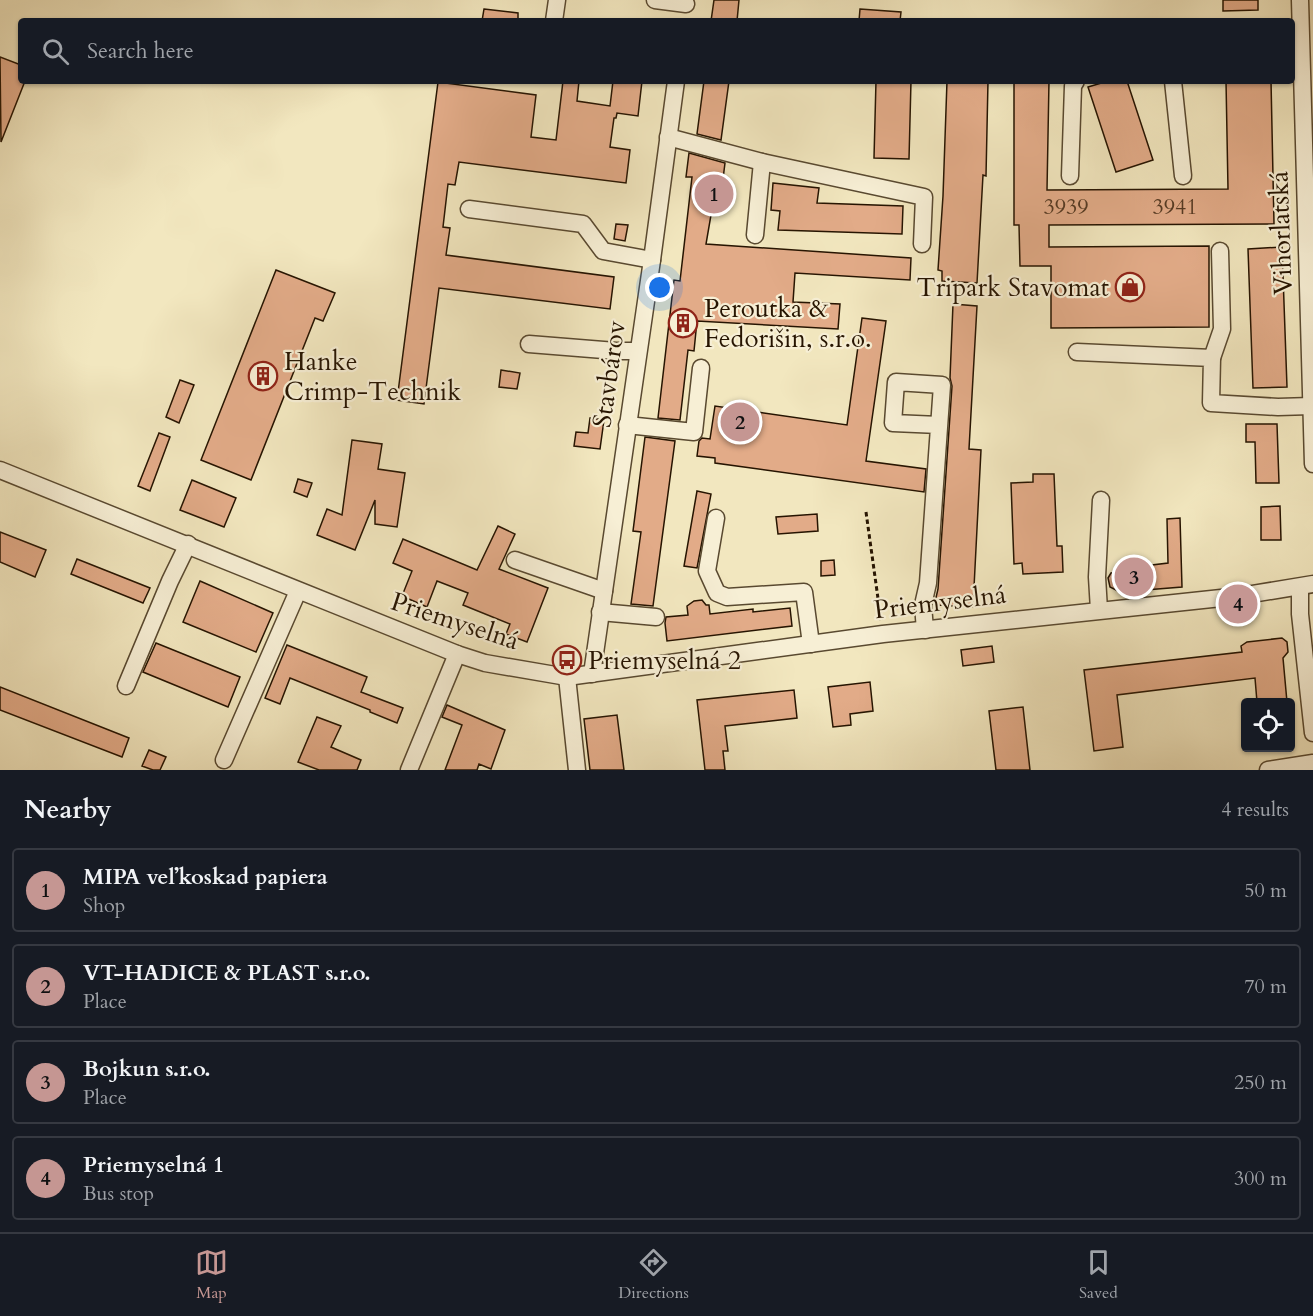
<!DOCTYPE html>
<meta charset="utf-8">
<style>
body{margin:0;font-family:Cardo,serif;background:#20242c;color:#f1f3f6}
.controls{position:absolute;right:18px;bottom:18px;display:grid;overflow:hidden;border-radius:6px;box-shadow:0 2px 4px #0004}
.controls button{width:54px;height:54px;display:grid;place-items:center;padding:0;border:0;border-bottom:2px solid #363941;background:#171b24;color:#f1f3f6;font:30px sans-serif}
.you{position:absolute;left:660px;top:288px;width:21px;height:21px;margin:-15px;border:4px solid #fff;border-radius:50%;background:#1a73e8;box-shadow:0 0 0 9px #1a73e833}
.badge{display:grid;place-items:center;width:39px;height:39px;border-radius:50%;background:#c59692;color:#111;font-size:20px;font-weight:700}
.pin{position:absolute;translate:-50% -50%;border:3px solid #fff;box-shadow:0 2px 6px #0006}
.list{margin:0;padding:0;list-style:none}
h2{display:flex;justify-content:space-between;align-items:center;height:78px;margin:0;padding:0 24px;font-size:26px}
h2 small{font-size:20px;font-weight:400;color:#9ea1a6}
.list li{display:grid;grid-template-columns:39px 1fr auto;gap:18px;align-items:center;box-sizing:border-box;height:84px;margin:0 12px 12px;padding:0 12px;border:2px solid #363941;border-radius:6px}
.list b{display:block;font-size:22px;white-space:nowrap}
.list p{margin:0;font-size:20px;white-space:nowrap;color:#9ea1a6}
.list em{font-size:20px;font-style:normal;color:#9ea1a6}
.icon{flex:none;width:33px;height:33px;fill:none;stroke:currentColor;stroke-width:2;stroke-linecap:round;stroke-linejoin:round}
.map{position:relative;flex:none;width:1313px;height:770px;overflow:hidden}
.search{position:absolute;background:#171b24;box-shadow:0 2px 4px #0004;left:18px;right:18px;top:18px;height:66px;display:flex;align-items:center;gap:15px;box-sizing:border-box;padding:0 21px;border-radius:6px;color:#9ea1a6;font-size:22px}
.sheet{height:462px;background:#171b24}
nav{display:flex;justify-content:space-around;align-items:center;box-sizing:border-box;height:84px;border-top:2px solid #363941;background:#171b24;font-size:16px;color:#9ea1a6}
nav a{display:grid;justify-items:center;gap:3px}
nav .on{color:#c59692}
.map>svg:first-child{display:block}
.building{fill:#e2ab88;stroke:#261401;stroke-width:1.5}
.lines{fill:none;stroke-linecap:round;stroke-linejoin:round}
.minor-casing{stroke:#594930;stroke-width:19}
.path{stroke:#261401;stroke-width:3;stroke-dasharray:4.5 3;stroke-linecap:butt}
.minor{stroke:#f7efd5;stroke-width:16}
.labels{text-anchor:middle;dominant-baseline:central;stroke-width:4.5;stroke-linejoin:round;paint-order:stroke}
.number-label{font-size:22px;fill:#553a23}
.street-label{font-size:26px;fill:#261401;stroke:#f7efd5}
.poi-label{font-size:26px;fill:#261401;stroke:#f7efd5;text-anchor:start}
</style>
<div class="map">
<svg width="1313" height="770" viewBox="0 0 1313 770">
<rect width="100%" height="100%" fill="#f2e7bf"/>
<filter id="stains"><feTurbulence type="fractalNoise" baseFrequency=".00333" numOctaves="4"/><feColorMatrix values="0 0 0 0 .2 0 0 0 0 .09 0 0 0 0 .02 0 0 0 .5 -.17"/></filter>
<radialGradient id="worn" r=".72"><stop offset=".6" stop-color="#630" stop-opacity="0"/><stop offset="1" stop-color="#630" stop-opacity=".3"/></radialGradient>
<!-- building -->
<g class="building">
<polygon points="714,0 739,0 737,21 711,21"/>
<polygon points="1223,0 1258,0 1258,10 1223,11"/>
<polygon points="484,9 518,13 518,21 482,21"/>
<polygon points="860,9 901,12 900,21 859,21"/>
<polygon points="0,57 21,65 21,81 25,81 1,142"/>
<polygon points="563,81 579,81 577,101 610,106 613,81 642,81 638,116 617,113 616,118 614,118 610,147 630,150 626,183 459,162 455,185 448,184 443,227 450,228 446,255 614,277 610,309 439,288 424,404 397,400 438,82 536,95 531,137 556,140"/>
<polygon points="704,81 729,81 721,140 697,134"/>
<polygon points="876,81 911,81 909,159 874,158"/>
<polygon points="947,81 988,81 986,176 983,175 977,283 942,281 942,271 938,270 943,196"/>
<polygon points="1014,81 1049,81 1047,190 1228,189 1226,81 1271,81 1274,224 1049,225 1049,247 1209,246 1209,327 1051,328 1051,266 1020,266 1019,225 1014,225"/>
<polygon points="1108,81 1127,81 1153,160 1116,172 1088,87"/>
<polygon points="689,153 725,163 719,210 712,209 706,244 911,258 910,280 795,273 793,302 840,304 838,329 697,321 694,351 688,350 680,420 658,418 674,280 680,281 692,177 686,177"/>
<polygon points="773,183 819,188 817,203 903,206 902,234 778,230 780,211 771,210"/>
<polygon points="616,224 628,225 625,241 614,239"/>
<polygon points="1282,247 1287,387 1253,388 1248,249"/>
<polygon points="276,270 335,293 323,321 315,318 251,480 201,460"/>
<polygon points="953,304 977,306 969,449 981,450 973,607 937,605 935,602 938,589 952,386 950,378"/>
<polygon points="862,318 886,321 866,461 926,469 924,492 715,463 715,458 697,456 699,441 702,438 710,439 715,406 847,425"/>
<polygon points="501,370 520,373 517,389 499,387"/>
<polygon points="180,380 194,385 179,423 166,417"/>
<polygon points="590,418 604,420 600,449 574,446 576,432 588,433"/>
<polygon points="1246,424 1277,424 1279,483 1256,483 1255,442 1246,442"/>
<polygon points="159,433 170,437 150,491 138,486"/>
<polygon points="645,437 675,441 653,606 631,604 641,532 633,531"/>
<polygon points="352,440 382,444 378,469 405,473 397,527 375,524 375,500 355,550 317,535 327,509 342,515"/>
<polygon points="1033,474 1054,474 1057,546 1062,546 1063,572 1023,574 1022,563 1014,564 1011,483 1033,482"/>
<polygon points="298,479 312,483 307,497 294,492"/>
<polygon points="192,480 236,498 224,527 180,510"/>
<polygon points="697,491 711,494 697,568 684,566"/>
<polygon points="1280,506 1281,540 1261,540 1261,507"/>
<polygon points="817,514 818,531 778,534 776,517"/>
<polygon points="1180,518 1182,587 1120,592 1110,587 1108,578 1111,573 1145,569 1144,566 1168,563 1167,519"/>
<polygon points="498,526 515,534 499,569 548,588 527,642 506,634 510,624 463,605 468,593 437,581 427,607 402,596 412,571 393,563 403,539 477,570"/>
<polygon points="0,532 46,550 35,577 0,562"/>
<polygon points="77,559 150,588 143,603 71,574"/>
<polygon points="834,560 835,575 821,576 821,561"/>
<polygon points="200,581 273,613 256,652 183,622"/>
<polygon points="702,600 706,605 709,605 710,614 753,609 753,612 790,608 792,626 667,641 665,623 666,617 688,615 687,606 694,601"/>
<polygon points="1282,638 1287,642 1288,652 1283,658 1287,702 1257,702 1255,678 1117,695 1123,747 1094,751 1084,670 1242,652 1241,646 1247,642"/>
<polygon points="156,643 240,677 228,707 143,672"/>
<polygon points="287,645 367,677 361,692 403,708 397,723 370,712 370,710 290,678 280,704 265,698"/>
<polygon points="992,646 994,662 963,666 961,650"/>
<polygon points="870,682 873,711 850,714 851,725 833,727 828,687"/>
<polygon points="0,687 129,738 122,757 0,710"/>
<polygon points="794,690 797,718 725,726 728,751 723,751 725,770 705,770 697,700"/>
<polygon points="447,705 505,730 491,769 479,764 477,770 445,770 462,725 442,717"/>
<polygon points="1023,707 1030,770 996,770 989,711"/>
<polygon points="617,715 624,770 590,770 584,719"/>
<polygon points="317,717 341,726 331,747 361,760 357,770 319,770 298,762"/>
<polygon points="149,750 166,757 160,770 153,770 142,766"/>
</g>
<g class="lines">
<!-- minor casing -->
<g class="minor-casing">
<g id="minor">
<polyline points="655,0 686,4"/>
<polyline points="1300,0 1313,464"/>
<polyline points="554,21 557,0"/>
<polyline points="1173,81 1183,176"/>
<polyline points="668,137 762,162 924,197 922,244"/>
<polyline points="1070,176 1073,86 1076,81"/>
<polyline points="469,209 583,224 603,251 652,260"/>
<polyline points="755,235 762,162"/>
<polyline points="529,344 616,351 638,351"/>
<polyline points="1077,352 1212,358 1211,403 1278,407 1311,406"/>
<polyline points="1212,358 1222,329 1220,251"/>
<polyline points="627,425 694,432 701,368"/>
<polyline points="0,470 457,654 485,663 567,677 883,634 1240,596 1313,584"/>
<polyline points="716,518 707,571 717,593 727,597 804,592 811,644"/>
<polyline points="515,560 604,591"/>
<polyline points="1300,587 1300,614 1313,733"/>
<polyline points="1099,610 1097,577 1101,500"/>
<polyline points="600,612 656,617"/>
<polyline points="925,630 923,605 928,583 942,385 896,382 893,423 939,425"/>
<polyline points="592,674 652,260 676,81"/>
<polyline points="567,677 577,770"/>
<polyline points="126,686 170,581 188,544"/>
<polyline points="224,760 298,591"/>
<polyline points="409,770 457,654"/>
<polyline points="1268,770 1313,763"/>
</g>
</g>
<!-- path -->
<polyline class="path" points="866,512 881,620"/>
<!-- minor -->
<use href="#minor" class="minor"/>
</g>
<!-- icons -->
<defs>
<g id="shop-ring" transform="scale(1.5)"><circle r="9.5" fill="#f7efd5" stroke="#8f2418" stroke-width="1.5"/><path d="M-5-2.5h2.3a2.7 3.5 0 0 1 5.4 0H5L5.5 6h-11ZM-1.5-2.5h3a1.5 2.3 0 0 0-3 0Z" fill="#8f2418"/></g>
<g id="building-ring" transform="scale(1.5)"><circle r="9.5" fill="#f7efd5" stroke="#8f2418" stroke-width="1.5"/><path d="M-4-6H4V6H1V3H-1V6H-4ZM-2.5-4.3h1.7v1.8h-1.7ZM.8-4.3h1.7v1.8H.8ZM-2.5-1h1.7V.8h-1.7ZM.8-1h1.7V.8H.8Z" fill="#8f2418"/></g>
<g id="bus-ring" transform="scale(1.5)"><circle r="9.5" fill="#f7efd5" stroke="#8f2418" stroke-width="1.5"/><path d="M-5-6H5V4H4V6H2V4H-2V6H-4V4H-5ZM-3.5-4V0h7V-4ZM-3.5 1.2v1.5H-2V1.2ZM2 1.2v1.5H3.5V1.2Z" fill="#8f2418"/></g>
</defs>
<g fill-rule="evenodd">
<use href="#shop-ring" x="1130" y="287"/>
<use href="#building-ring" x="683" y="323"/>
<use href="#building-ring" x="263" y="376"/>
<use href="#bus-ring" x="567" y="660"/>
</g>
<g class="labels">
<!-- number labels -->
<g class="number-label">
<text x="1066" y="207">3939</text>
<text x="1175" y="207">3941</text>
</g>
<!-- street labels -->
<g class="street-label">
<text transform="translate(1281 233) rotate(-92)">Vihorlatská</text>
<text transform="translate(609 374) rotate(-82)">Stavbárov</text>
<text transform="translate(940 602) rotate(-7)">Priemyselná</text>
<text transform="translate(455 621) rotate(18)">Priemyselná</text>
</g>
<!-- poi labels -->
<g class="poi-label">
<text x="1109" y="287" text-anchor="end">Tripark Stavomat</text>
<text x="704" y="308">Peroutka &amp;<tspan x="704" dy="30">Fedorišin, s.r.o.</tspan></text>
<text x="284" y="361">Hanke<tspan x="284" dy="30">Crimp-Technik</tspan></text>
<text x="588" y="660">Priemyselná 2</text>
</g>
</g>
<rect width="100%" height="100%" filter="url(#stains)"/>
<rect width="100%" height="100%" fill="url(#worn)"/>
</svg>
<div class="controls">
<button><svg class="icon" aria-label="locate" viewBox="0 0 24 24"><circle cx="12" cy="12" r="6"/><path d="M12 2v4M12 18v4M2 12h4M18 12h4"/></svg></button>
</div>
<div class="you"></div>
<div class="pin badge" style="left:714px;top:194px">1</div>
<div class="pin badge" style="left:740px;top:422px">2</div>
<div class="pin badge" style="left:1134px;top:577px">3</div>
<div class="pin badge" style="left:1238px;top:604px">4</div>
<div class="search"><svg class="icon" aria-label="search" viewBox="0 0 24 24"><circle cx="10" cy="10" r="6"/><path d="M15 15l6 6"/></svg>Search here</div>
</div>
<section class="sheet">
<h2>Nearby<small>4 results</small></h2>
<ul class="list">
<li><span class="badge">1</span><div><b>MIPA veľkoskad papiera</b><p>Shop</p></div><em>50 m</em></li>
<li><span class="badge">2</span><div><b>VT-HADICE &amp; PLAST s.r.o.</b><p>Place</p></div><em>70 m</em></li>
<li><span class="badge">3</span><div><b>Bojkun s.r.o.</b><p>Place</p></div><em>250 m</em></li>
<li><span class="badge">4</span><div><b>Priemyselná 1</b><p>Bus stop</p></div><em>300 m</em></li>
</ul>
</section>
<nav>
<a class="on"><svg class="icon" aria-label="map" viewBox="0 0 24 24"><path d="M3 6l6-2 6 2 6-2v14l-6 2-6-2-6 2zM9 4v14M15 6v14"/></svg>Map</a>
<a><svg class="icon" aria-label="directions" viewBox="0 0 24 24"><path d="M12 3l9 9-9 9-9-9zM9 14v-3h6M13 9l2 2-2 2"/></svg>Directions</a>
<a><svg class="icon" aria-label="saved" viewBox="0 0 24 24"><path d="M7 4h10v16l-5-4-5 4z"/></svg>Saved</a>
</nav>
